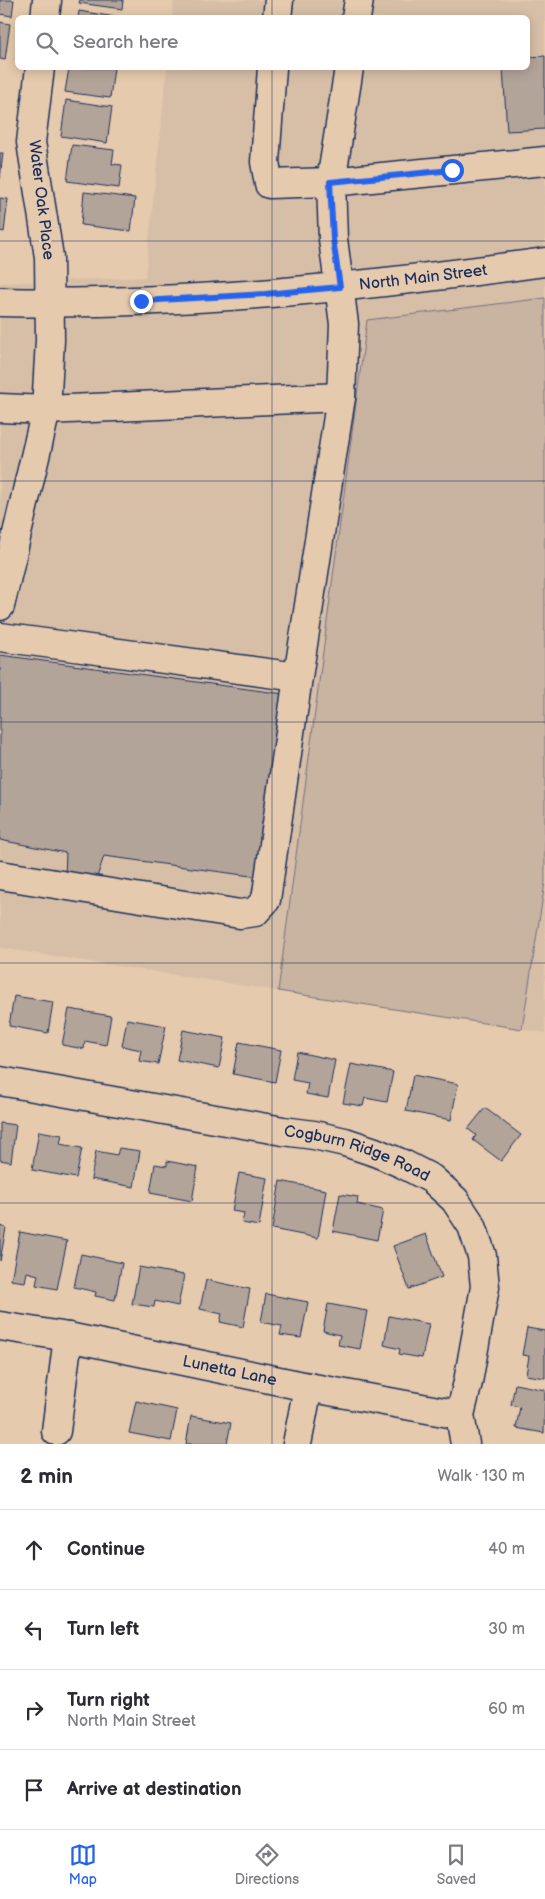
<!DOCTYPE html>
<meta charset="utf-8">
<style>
body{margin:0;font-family:"Balsamiq Sans",sans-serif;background:#f7f7f7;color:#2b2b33}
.stop{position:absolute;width:15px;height:15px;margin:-11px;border:4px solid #2563eb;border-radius:50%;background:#fff}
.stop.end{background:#2563eb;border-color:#fff;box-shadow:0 1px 5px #0008}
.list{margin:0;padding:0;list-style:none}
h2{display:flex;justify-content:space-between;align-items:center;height:65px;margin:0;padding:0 20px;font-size:21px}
h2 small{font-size:16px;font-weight:400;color:#7c7c81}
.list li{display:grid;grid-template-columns:32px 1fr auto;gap:15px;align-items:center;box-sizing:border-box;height:80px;padding:0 20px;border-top:1px solid #e1e1e2}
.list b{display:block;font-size:19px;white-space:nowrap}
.list p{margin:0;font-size:16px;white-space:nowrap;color:#7c7c81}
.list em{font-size:16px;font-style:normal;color:#7c7c81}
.icon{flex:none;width:28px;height:28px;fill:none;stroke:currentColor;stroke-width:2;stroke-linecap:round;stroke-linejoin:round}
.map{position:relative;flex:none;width:545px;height:1444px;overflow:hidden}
.search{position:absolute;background:#fff;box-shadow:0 2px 12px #0003;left:15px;right:15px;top:15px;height:55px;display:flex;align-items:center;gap:12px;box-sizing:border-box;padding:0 18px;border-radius:8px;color:#7c7c81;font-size:19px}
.sheet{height:385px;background:#fff}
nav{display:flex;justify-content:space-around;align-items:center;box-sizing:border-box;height:70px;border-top:1px solid #e1e1e2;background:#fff;font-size:14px;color:#7c7c81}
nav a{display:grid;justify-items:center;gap:2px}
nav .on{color:#2563eb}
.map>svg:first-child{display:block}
.built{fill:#d7bfa7}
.green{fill:#c9b3a1;stroke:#727180}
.building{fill:#b3a499;stroke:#1b2f5e}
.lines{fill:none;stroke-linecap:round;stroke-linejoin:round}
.minor-casing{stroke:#1b2f5e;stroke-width:31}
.major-casing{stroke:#1b2f5e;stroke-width:31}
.minor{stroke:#e6caad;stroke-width:28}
.major{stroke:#e6caad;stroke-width:28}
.route{stroke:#2563eb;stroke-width:6}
.grid{fill:none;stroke:#1b2f5e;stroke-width:1;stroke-opacity:0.55}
.labels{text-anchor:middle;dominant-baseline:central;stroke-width:5;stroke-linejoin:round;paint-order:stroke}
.street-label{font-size:16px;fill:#1b2f5e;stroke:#e6caad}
</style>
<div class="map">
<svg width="545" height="1444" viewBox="0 0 545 1444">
<rect width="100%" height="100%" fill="#e6caad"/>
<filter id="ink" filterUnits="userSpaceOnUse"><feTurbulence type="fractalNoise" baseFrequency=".02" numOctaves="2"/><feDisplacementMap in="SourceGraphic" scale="10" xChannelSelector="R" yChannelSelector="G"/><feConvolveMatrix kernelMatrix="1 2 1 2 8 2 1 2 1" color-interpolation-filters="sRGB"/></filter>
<g filter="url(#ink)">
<!-- built -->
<g class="built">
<polygon points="174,0 545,0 545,298 367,320 278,991 0,948 0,283 145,277 167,68 528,68 528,18 172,17"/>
<polygon points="545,883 545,1033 522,1029"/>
</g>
<!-- green -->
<polygon class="green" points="545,298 545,883 522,1029 278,991 367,320"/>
<!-- building -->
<g class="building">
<polygon points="0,0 14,0 12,16 0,14"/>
<polygon points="80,0 123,0 122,9 79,3"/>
<polygon points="79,11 121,18 78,18"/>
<polygon points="0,22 10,24 5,60 0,59"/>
<polygon points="545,56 545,129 507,131 503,68 528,68 528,57"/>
<polygon points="69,68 114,68 110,98 65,92"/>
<polygon points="66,100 112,107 107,143 61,136"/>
<polygon points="72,145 114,150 112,164 122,165 119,188 67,181"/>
<polygon points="0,153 3,153 0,179"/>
<polygon points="84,192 135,198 131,231 81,225"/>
<polygon points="0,198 8,199 4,232 0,231"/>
<polygon points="0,655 284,694 258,877 104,856 96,880 65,877 66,853 0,840"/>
<polygon points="14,996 53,1002 48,1033 9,1026"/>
<polygon points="69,1009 111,1016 106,1045 85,1041 84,1049 62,1045"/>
<polygon points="127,1019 166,1026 158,1064 139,1061 141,1050 122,1046"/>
<polygon points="183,1030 225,1038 219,1068 177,1060"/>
<polygon points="239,1042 281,1050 275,1082 233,1074"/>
<polygon points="297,1052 335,1060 328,1098 306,1094 308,1083 292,1080"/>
<polygon points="351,1064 393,1072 387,1102 365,1098 363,1106 343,1103"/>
<polygon points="413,1075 458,1084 451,1120 406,1111"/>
<polygon points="485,1108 521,1135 501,1161 473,1140 476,1135 468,1129"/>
<polygon points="0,1123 16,1125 11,1162 0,1160"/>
<polygon points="39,1131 62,1135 60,1144 82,1148 76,1178 32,1170"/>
<polygon points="119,1148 140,1151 134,1187 91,1179 96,1151 117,1155"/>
<polygon points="167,1161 198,1167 192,1201 150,1193 155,1164 167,1166"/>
<polygon points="239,1173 267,1178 259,1226 242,1223 244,1213 232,1211"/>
<polygon points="280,1181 326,1190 318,1238 272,1229"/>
<polygon points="340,1194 358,1197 357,1204 383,1210 377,1240 333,1231"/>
<polygon points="0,1226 6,1228 0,1261"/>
<polygon points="20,1232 67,1241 57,1289 36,1285 38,1275 27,1272 25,1282 11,1280"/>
<polygon points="426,1234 442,1277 409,1289 393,1246"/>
<polygon points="81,1254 122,1263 115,1300 95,1296 96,1292 74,1287"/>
<polygon points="139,1267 184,1275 178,1306 155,1301 154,1307 132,1304"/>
<polygon points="206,1280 250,1289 243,1327 220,1322 222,1314 200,1309"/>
<polygon points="266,1294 308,1302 301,1338 280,1335 282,1326 261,1322"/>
<polygon points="328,1304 367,1311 360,1349 338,1345 340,1335 323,1331"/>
<polygon points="389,1316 429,1324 422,1358 399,1354 400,1349 384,1345"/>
<polygon points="527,1328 545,1331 545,1378 526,1375 529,1356 522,1355"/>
<polygon points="515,1384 545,1390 544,1433 516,1428 520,1407 511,1405"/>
<polygon points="136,1401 177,1410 171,1441 129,1433"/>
<polygon points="191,1416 231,1423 227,1444 186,1444"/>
</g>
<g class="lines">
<!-- minor casing -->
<g class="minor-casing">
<g id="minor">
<polyline points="45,18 47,0"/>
<polyline points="277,18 279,0"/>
<polyline points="356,18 359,0"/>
<polyline points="272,68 265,162 269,184 331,182 545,161"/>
<polyline points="0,408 46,410 341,397"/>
<polyline points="0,606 46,410 50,340 49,257 31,142 40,68"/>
<polyline points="0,637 298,677 341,397 344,324 333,239 331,182 349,68"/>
<polyline points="0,875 240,914 255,912 266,900 298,677"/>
<path id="s1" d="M0 1081 283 1131 314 1135 345 1142 375 1152 403 1164 432 1179 455 1200 472 1226 482 1256 485 1287 468 1382 460 1415 465 1444"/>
<path id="s2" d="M0 1326 68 1337 308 1387 460 1415"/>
<polyline points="56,1431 68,1337"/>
<polyline points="297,1444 308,1387"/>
</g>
</g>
<!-- major casing -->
<g class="major-casing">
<g id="major">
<path id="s3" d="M0 302C183 306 364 287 545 262"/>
</g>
</g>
<!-- minor -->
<use href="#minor" class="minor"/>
<!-- major -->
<use href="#major" class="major"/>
</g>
</g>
<g class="lines" filter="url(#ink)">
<!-- route -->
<polyline class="route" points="141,301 265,294 340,287 333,239 330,182 452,170"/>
</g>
<!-- grid -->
<path class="grid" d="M272 0V18M272 68V1444M0 241H545M0 481H545M0 722H545M0 963H545M0 1203H545"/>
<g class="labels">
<!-- street labels -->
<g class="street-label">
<text transform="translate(41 200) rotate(83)">Water Oak Place</text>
<text stroke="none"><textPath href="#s3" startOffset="424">North Main Street</textPath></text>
<text stroke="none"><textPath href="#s1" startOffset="365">Cogburn Ridge Road</textPath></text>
<text stroke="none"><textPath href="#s2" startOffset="234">Lunetta Lane</textPath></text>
</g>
</g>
</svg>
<div class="stop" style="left:452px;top:170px"></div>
<div class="stop end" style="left:141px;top:301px"></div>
<div class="search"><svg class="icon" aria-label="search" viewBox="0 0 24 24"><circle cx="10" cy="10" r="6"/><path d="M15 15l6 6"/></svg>Search here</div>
</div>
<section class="sheet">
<h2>2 min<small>Walk · 130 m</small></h2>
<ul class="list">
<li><svg class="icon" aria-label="ahead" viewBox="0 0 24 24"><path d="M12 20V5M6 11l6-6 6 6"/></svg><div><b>Continue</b></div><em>40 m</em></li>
<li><svg class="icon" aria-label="left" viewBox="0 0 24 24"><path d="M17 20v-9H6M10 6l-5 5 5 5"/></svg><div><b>Turn left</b></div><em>30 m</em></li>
<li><svg class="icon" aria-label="right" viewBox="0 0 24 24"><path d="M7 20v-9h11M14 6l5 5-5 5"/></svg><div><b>Turn right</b><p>North Main Street</p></div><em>60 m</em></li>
<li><svg class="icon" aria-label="arrive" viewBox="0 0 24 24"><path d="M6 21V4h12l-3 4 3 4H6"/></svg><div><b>Arrive at destination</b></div></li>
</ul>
</section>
<nav>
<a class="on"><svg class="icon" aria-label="map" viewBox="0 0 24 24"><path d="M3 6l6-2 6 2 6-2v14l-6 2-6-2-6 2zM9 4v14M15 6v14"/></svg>Map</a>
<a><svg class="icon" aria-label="directions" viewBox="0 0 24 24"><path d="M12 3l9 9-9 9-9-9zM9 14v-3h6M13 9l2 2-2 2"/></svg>Directions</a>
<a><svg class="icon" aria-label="saved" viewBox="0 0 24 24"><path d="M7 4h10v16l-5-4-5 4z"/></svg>Saved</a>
</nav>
